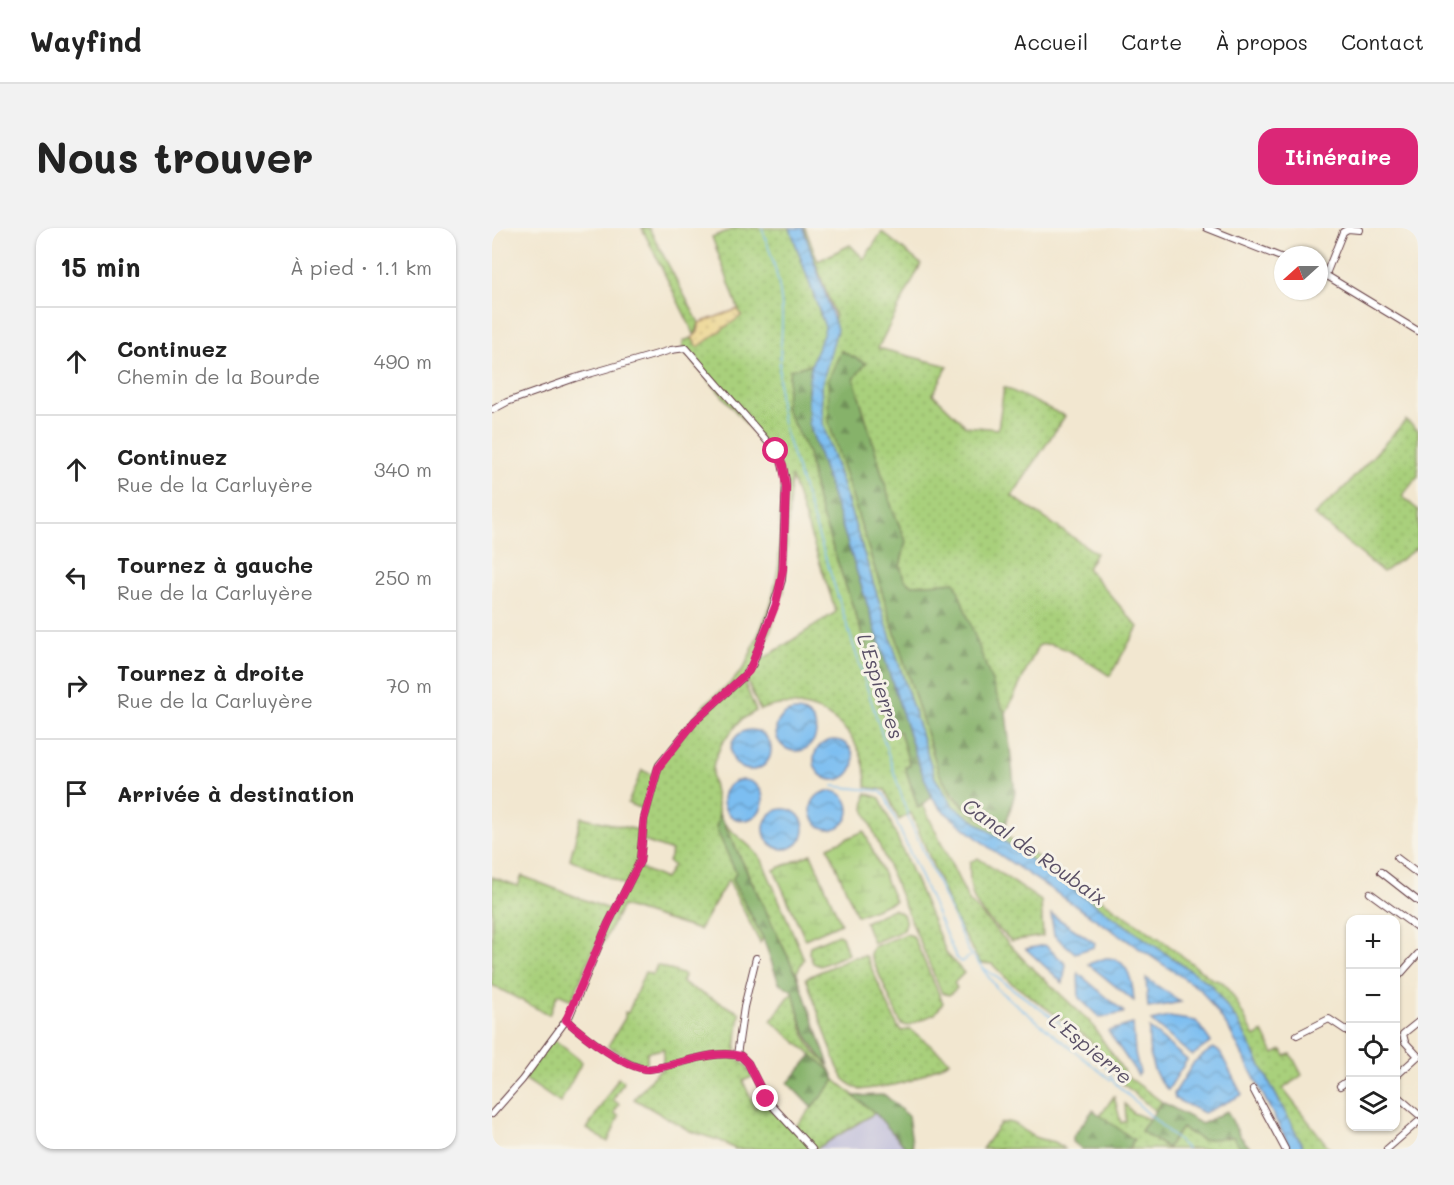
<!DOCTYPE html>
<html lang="fr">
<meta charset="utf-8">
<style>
body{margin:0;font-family:Mali,sans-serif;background:#f2f2f2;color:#222}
.controls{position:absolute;right:18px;bottom:18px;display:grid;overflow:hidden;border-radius:12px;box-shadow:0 2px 4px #0004}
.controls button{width:54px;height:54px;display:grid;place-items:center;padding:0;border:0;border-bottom:2px solid #e0e0e0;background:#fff;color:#222;font:30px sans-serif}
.compass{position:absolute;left:782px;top:18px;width:54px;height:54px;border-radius:50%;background:#fff;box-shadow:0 2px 4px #0004;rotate:249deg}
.stop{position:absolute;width:18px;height:18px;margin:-14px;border:4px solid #db2777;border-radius:50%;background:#fff}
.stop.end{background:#db2777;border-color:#fff;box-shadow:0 2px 6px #0008}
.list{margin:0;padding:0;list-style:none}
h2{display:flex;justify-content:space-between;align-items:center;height:78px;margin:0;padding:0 24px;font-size:26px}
h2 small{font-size:20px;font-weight:400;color:#767676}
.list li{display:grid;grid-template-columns:39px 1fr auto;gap:18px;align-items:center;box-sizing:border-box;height:108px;padding:0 24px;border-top:2px solid #e0e0e0}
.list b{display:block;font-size:22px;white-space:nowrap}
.list p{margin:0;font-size:20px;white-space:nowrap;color:#767676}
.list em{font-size:20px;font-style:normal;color:#767676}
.icon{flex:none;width:33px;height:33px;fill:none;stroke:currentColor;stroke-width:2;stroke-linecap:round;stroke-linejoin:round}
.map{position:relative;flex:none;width:926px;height:921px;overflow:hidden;border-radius:18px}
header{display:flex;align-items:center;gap:36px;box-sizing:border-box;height:84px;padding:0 30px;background:#fff;border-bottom:2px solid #e0e0e0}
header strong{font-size:28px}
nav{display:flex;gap:33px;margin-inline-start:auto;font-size:21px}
.intro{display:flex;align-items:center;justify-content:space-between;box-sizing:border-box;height:144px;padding:0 36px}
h1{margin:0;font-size:42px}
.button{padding:15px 27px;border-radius:18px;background:#db2777;color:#fff;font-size:21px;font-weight:700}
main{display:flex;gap:36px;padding:0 36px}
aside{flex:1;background:#fff;border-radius:18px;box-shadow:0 2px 4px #0004}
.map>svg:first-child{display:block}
.industrial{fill:#c3c1db}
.grass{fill:url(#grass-dots);stroke:#7a7853;stroke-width:1.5;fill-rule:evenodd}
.forest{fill:url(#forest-firs);stroke:#68684b;stroke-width:1.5}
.wetland{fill:url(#wetland-marsh);stroke:#7a7853;stroke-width:1.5}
.sand{fill:url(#sand-dots);stroke:#9c7c64;stroke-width:1.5}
.water{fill:url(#water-waves);stroke:#626e8e;stroke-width:1.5}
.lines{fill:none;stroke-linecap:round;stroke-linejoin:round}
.stream{stroke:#7bbef1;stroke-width:1.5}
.minor-casing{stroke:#633d44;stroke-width:8}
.minor{stroke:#fff;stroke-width:6}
.route{stroke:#db2777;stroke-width:8}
.labels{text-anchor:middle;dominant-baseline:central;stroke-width:6;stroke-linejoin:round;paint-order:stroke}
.water-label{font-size:20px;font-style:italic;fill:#594f66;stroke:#f7f3e8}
</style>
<header>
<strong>Wayfind</strong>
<nav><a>Accueil</a><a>Carte</a><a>À propos</a><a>Contact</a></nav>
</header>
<div class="intro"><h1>Nous trouver</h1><a class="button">Itinéraire</a></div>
<main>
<aside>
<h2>15 min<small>À pied · 1.1 km</small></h2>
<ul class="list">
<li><svg class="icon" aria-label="ahead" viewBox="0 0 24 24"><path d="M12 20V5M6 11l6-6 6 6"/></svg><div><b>Continuez</b><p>Chemin de la Bourde</p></div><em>490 m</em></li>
<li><svg class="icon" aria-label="ahead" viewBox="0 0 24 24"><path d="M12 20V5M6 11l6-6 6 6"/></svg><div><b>Continuez</b><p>Rue de la Carluyère</p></div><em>340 m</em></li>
<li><svg class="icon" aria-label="left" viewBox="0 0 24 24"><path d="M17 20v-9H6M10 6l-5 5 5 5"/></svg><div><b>Tournez à gauche</b><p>Rue de la Carluyère</p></div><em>250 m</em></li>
<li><svg class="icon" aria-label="right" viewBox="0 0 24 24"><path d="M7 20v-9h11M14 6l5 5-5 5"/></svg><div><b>Tournez à droite</b><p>Rue de la Carluyère</p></div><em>70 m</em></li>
<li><svg class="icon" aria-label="arrive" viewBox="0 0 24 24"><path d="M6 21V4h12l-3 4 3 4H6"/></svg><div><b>Arrivée à destination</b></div></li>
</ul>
</aside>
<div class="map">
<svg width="926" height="921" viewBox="0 0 926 921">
<defs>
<pattern id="grass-dots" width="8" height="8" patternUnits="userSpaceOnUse" patternTransform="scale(1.5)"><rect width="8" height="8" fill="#a9d07b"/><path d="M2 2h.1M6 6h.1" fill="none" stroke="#93b26a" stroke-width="1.8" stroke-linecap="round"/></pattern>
<pattern id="forest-firs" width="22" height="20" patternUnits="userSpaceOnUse" patternTransform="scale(1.5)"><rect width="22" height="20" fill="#86b26b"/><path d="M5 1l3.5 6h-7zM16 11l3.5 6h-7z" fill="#709058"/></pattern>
<pattern id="wetland-marsh" width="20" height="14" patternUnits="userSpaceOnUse" patternTransform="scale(1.5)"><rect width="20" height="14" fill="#a9d07b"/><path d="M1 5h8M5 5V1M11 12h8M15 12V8" fill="none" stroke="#93b26a"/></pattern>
<pattern id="sand-dots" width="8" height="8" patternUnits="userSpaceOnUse" patternTransform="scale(1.5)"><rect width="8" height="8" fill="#eeda9e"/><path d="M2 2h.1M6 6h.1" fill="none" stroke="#cebb88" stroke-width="1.8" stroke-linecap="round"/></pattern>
<pattern id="water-waves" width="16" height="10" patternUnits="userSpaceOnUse" patternTransform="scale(1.5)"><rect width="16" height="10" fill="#7bbef1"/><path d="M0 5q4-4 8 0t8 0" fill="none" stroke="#679ac3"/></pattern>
</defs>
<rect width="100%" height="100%" fill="#f7f3e8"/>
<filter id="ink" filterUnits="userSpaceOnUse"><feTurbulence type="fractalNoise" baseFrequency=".0167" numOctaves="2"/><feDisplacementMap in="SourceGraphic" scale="12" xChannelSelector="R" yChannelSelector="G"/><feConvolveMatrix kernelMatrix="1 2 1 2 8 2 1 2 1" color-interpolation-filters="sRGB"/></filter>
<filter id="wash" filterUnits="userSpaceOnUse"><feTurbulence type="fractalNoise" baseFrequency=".008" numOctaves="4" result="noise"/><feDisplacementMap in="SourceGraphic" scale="24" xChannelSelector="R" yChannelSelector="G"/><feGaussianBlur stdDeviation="1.35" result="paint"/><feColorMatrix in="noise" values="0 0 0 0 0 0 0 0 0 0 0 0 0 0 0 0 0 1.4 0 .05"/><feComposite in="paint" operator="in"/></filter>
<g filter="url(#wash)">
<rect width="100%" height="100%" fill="#f2e7d0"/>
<!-- industrial -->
<polygon class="industrial" points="383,885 415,921 324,921"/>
<!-- grass -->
<g class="grass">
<polygon points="150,0 157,0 207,95 203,108"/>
<path d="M244 0H298L333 99 332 108 320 136 298 142 293 179 316 225 325 273 384 447 387 477 408 504 418 538 413 539 426 580 431 577 477 673 532 732 599 795 635 848 670 874 663 883 628 853 607 822 594 809 518 754 500 736 488 735 464 693 419 585 407 592 393 562 374 559C376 503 322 461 268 482L255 453 253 456 264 483 249 492 230 515 222 534 220 549 227 586 224 600 244 645 240 652 271 710 268 715 236 652 207 702 130 678 110 717 104 715 80 772 66 766 57 787 0 757V649L26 658 30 648 119 682 133 657 78 631 89 589 146 602 150 581 136 575 150 542 160 547 166 533 180 515 214 475 240 454 253 438 279 376 287 336 289 265 287 234 192 123 191 113 200 110 204 117 249 88 220 9ZM299 248 344 384 268 433 292 363ZM149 612 180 623 176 634 181 637 173 651 144 638Z"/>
<path d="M311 0H313L326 33 358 17 372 31 390 4 429 36 386 120 456 138 441 166 474 198 506 201 512 159 573 188 520 268 604 325 595 340 646 399 618 448C601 438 564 409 546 418L514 485 421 357 412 351 408 338 414 313 400 280 362 151 349 123 337 195 447 545 460 568 477 583 671 713 720 751 730 754 741 768 763 809 771 804 782 826 790 822 793 828 799 826 810 847 791 861 838 921H812L746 794 719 757 461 578 443 550 331 196 329 160 343 88Z"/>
<polygon points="914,192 926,202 926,248 910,268 926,282 926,319 891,344 822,287 852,260"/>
<polygon points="374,565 388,570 455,726 472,745 462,755 465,760 457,767 450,765 447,759 372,581"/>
<path d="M232 595C244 609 260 617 270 632L312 731 305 744 307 752Z"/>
<path d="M486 630 549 673 551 708 519 713C490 684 475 679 478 634Z"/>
<polygon points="401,681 411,686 414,695 412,702 381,715 373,694"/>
<polygon points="346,706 350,708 356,726 328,738 321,735 317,725 318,718"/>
<polygon points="414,706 421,708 451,775 443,786 415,798 409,796 378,726 381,719"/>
<polygon points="374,728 406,799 410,803 418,801 458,833 420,852 402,857 368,862 359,857 352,851 345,838 314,750 361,729"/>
<polygon points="165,737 192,747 190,755 248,785 243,829 254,837 260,849 251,853 263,880 271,873 300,903 343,852 383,885 324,921 243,921 229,913 198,903 142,871 165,844 170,842 172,821 155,824 155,835 149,837 116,818 133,790 133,784 136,785 153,744 161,747"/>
<path d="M301 763C306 781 309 806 321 822 327 830 336 833 339 843L279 793Z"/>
<polygon points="59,809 90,834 68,875 30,849"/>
<polygon points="126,850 132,853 121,872 127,876 122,885 127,888 116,914 95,901"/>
<polygon points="622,868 629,895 634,893 633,876 641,885 657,891 649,903 675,920 689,900 710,912 741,909 749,921 636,921 642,912 608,888"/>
<path d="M515 894C529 895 533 907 545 910 561 915 557 909 573 921H490L508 896Z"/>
</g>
<!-- forest -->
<g class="forest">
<path d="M349 123 374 135 362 151 400 280 414 313 408 338 412 351 421 357 463 354 508 476 514 485 523 565 511 606C482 587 464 576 447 545L337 195 336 152Z"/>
<polygon points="320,136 316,161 317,195 425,531 440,569 426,580 413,539 418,538 408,504 401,503 387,477 384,447 325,273 316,225 293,179 298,142"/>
<path d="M227 586 307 752 337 837C313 815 309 794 301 763L287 755 271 710 240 652 244 645 224 600Z"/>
<polygon points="320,827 339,843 343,852 320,880 296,855"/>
<polygon points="393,867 416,888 421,921 415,921 383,885 361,868"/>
<polygon points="670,874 710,896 735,883 748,908 759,921 749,921 741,909 710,912 690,900 675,920 649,903"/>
<polygon points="601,882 642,912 636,921 590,921 581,914 581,909"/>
</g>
<!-- wetland -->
<g class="wetland">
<polygon points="372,603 403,673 365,688 336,619"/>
<polygon points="319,626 349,695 313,711 282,642"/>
</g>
<!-- sand -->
<polygon class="sand" points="246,81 249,88 206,119 200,110 206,104 207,95"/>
<!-- water -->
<g class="water">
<path d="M298 0H311L345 101 329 160 331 196 443 550 461 578 719 757 746 794 812 921H799L737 801 709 762 499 621 450 582 440 569 425 531 317 195C316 175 315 155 320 136 323 123 331 112 333 99Z"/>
<circle cx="304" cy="503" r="20"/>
<circle cx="259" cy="522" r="20"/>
<circle cx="342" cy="532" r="20"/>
<circle cx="251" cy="572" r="20"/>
<circle cx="338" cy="582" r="19"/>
<circle cx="292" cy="601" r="20"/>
<polygon points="559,686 603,715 602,719 583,725 562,707"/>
<polygon points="553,717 574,736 571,755 534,721"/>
<path d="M614 730C636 729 641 754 642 773L596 736Z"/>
<polygon points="586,745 632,784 631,785 608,790 587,770"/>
<polygon points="654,750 689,774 656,780"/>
<polygon points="677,789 704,793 719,814 701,827 698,826 659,793"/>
<polygon points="641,796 643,825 648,845 646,847 616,803"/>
<path d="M657 800 695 832 676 862C658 845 656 823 657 800Z"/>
<polygon points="721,820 728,824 750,867 712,885 683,871 682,866 702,834"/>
</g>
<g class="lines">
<!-- stream -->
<g class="stream">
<path d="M270 0C280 28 289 55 290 85 291 127 281 155 292 200L417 591 476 722 489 738 586 808 609 829 622 854"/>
<polyline points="341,558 388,563 393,568 464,729 469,734 478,728"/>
<polyline points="490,740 506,762 619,852"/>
<polyline points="623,855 695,921"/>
</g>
</g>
</g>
<g filter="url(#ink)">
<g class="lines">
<!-- minor casing -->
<g class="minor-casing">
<g id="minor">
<polyline points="715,0 791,30"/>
<polyline points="827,43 926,103"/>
<polyline points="834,46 851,4 856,1 867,2"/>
<polyline points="0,182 15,174 83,150 179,122 194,120 288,228 294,252 290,352 261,436 251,449 203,493 167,537 152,591 148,633 116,696 78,787 30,852 0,886"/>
<polyline points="905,630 926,646"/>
<polyline points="889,644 926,673"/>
<polyline points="878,665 926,700"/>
<polyline points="904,751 926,726"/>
<path d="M74 792C91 807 135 842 157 841 187 838 218 821 249 828L256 835 274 871 320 921"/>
<polyline points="805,807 837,791 858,805"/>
<polyline points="245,827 252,779 264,730"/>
<polyline points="904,848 926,828 913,814 911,806 926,794"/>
<polyline points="848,858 858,851"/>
<polyline points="761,861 793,921"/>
<polyline points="904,867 926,886"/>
<polyline points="895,921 926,894"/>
</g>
</g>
<!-- minor -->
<use href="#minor" class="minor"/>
</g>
</g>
<g class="lines" filter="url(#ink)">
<!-- route -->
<path class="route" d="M274 871 256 835 249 828C218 821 187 838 157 841 134 842 91 807 74 792L116 696 148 633 152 591 166 540 203 493 257 443 284 376 291 341 294 259 291 237 284 223"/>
</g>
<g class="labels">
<!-- water labels -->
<g class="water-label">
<text transform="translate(389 458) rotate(72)">L'Espierres</text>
<text transform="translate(543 623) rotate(35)">Canal de Roubaix</text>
<text transform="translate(599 820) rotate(39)">L'Espierre</text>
</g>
</g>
</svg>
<div class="controls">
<button>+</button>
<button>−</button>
<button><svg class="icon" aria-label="locate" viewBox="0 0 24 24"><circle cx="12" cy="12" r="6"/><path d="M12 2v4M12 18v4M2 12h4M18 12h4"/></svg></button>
<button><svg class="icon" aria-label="layers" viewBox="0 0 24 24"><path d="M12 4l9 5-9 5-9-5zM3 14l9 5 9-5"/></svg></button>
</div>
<svg class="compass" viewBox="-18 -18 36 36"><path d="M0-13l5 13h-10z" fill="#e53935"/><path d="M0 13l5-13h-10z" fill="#767676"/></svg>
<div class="stop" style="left:284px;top:223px"></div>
<div class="stop end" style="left:274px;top:871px"></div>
</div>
</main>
